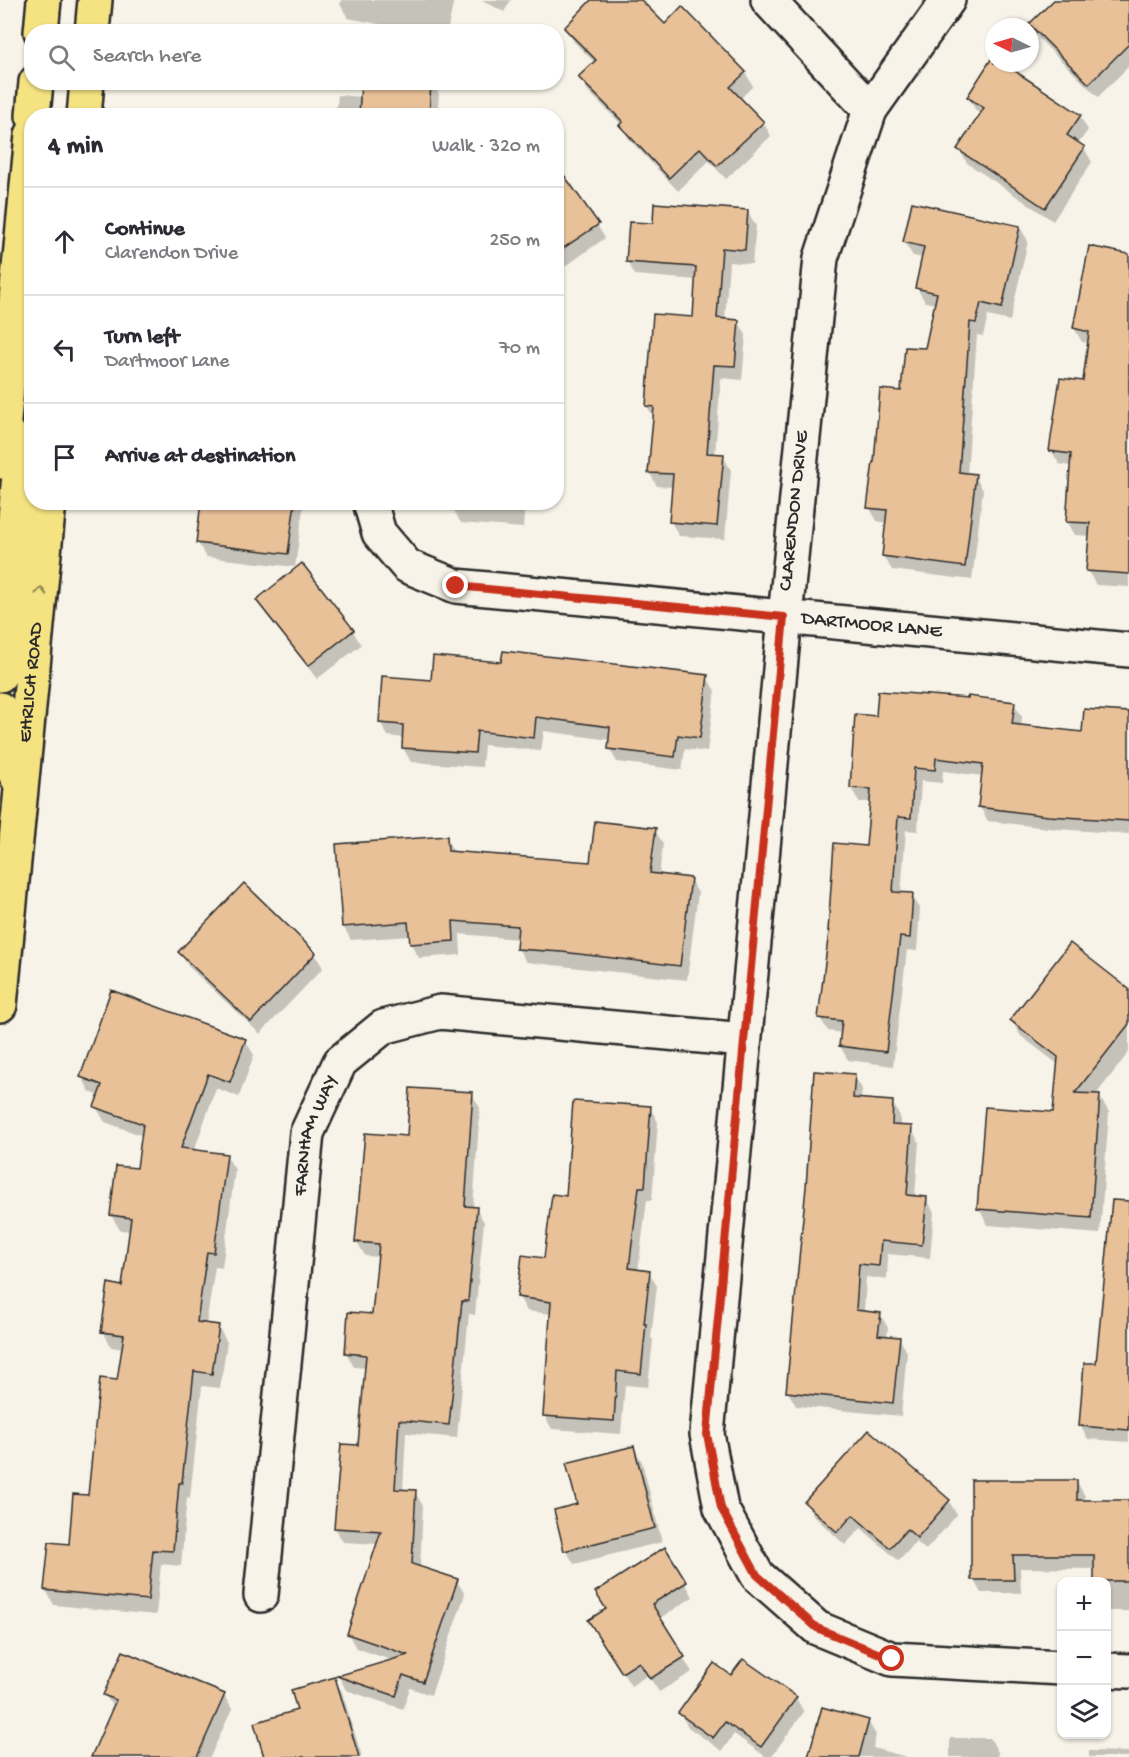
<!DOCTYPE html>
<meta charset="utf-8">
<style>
body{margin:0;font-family:"Gochi Hand",sans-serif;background:#f2f2f3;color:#2b2b33}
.controls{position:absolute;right:18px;bottom:18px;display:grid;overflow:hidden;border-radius:12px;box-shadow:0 2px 4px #0004}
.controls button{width:54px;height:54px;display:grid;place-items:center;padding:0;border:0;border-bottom:2px solid #e1e1e2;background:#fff;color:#2b2b33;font:30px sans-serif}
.compass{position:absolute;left:985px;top:18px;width:54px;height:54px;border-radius:50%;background:#fff;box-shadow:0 2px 4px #0004;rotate:275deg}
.stop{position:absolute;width:18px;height:18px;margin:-14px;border:4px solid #c8321e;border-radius:50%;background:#fff}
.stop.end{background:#c8321e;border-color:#fff;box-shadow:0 2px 6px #0008}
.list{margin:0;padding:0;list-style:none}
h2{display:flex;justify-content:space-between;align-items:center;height:78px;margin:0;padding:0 24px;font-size:26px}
h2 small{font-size:20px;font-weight:400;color:#7c7c81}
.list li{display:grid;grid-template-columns:39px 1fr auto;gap:18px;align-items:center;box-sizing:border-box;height:108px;padding:0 24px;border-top:2px solid #e1e1e2}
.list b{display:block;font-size:22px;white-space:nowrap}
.list p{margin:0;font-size:20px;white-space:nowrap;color:#7c7c81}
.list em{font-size:20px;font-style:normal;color:#7c7c81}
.icon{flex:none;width:33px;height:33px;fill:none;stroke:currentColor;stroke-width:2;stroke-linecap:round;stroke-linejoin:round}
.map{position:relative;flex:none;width:1129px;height:1757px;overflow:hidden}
.search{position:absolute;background:#fff;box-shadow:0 2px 4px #0004;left:24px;top:24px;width:540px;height:66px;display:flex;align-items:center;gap:15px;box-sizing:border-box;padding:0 21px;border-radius:24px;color:#7c7c81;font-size:22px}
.panel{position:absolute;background:#fff;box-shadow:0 2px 4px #0004;left:24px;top:108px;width:540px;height:402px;border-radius:24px}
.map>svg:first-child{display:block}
.shadow{fill:#0003}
.building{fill:#e9c199;stroke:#2b2b2b;stroke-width:1.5}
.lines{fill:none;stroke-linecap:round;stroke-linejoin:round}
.minor-casing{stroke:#2b2b2b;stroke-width:38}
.major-casing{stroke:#2b2b2b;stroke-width:38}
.minor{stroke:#f7f3e8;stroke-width:33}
.major{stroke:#f5e382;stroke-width:33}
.oneway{stroke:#908756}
.route{stroke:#c8321e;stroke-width:8}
.labels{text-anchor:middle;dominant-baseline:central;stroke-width:5;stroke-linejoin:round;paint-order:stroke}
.street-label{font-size:20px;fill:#2b2b2b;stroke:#f7f3e8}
</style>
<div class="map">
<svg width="1129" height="1757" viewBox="0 0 1129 1757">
<rect width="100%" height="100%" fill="#f7f3e8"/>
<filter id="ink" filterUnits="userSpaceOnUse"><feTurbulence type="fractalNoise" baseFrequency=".0167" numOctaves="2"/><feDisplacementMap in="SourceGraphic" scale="12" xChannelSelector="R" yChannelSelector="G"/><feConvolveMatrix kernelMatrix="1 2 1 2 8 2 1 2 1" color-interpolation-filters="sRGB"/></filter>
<g filter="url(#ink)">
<!-- shadow -->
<g class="shadow">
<polygon points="341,0 454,0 447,32 418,32 348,18 340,4"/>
<polygon points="482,0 511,0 504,12"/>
<polygon points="593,0 639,0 665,26 745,72 753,86 740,99 763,122 771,136 726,179 709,161 678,191 629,139 622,125 588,91 580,78 595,63 574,42 566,28"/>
<polygon points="1056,0 1129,0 1129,66 1098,97 1039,39 1031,25"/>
<polygon points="994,58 994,63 1001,63 1080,116 1088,130 1078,144 1084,148 1092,162 1053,221 967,163 959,149 982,114 976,111 968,97"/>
<polygon points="362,82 432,82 439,94 437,116 336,116 338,95 361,97"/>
<polygon points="556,179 597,225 605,238 556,273"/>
<polygon points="748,212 756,226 752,264 729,262 725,321 738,321 746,335 742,380 721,378 715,455 723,456 731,470 725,539 679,536 671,522 673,487 657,486 649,472 654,418 647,406 695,318 697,280 635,275 627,261 654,225"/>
<polygon points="1020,227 1028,241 1010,321 988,316 983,336 977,335 967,475 975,476 983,490 972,580 892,570 883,556 887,523 877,521 869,507 903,392 927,350 936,304 925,302 917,288 924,258 913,256 904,242"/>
<polygon points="1129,256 1129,587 1096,585 1088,571 1091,536 1075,535 1067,521 1071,466 1059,464 1051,450 1084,383 1089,343 1082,342 1074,328"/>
<polygon points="556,325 560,330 556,372"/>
<polygon points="203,502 304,502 295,567 206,557 198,543"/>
<polygon points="453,502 525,502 523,528 461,523 453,509"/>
<polygon points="302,565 353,631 361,645 317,679 266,614 258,600"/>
<polygon points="707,677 715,691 707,752 685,749 682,770 617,762 609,748 610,740 544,731 541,751 484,745 482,767 411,762 403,748 404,738 388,736 380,722 432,681"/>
<polygon points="1014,703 1022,717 1021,726 1083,734 1129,714 1129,834 1057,829 988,821 980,807 983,776 943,771 942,783 921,781 918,831 906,830 901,894 912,895 920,909 917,951 907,950 893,1066 848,1060 840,1046 842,1033 828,1031 820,1018 867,847 871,802 859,802 851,788 877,717"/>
<polygon points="655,830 663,844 659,875 690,879 698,893 687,980 526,962 518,948 518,939 460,934 461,955 419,958 411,944 411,936 351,940 343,926 446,838 454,852 592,863"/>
<polygon points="244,885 315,954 323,968 260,1034 188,966 180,952"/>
<polygon points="1129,991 1129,1052 1095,1096 1099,1096 1109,1112 1100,1234 988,1225 979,1209 1054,1113 1059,1065 1021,1036 1011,1020"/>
<polygon points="245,1040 254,1055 239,1097 216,1088 194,1151 226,1155 235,1170 222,1268 215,1267 206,1325 218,1327 227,1342 220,1388 202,1386 190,1498 187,1497 181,1566 161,1564 156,1615 54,1605 46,1590 70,1545 89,1496 118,1381 124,1349 111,1347 103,1332 124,1287 131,1231 120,1230 111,1215 139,1170 143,1136 105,1122 96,1107 100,1096 90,1092 82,1077"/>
<polygon points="854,1075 862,1089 861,1100 892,1102 900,1116 900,1127 911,1128 919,1142 915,1197 926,1198 934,1212 930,1258 888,1254 887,1279 866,1277 864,1313 880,1314 888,1328 887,1337 899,1338 907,1352 901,1416 796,1406 788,1392"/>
<polygon points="472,1094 480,1108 473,1208 476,1208 484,1222 475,1315 469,1314 457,1438 406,1433 403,1491 415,1492 423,1506 420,1568 456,1580 465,1594 431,1695 410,1688 403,1709 346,1690 339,1677 394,1661 356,1648 348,1634 378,1544 343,1542 335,1528 359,1446 367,1368 354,1367 346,1353 373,1316 379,1257 365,1256 357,1242 408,1138"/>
<polygon points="650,1108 658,1122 652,1200 647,1200 638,1271 649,1272 657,1286 651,1337 653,1340 648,1387 625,1385 621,1434 552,1429 544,1415 552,1314 527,1311 519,1297 545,1259 568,1197"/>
<polygon points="1129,1225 1129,1442 1088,1439 1080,1425 1097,1365"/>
<polygon points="869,1432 949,1501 957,1515 926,1550 916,1542 899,1561 861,1528 845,1545 814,1516 806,1503"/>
<polygon points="634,1448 642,1462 662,1542 574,1564 566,1550 579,1505"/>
<polygon points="1077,1482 1085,1496 1085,1501 1129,1501 1129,1611 1106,1611 1106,1582 1095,1582 1095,1569 1020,1568 1021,1593 981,1593 973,1579"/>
<polygon points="685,1583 693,1597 659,1619 692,1672 659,1692 648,1675 631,1686 598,1634 607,1610"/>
<polygon points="731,1677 796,1698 804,1712 771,1757 766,1757 734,1734 722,1751 688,1727 680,1713"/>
<polygon points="334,1678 342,1692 362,1757 266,1757 299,1711"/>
<polygon points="105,1695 224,1695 232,1709 210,1757 92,1757 114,1709"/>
<polygon points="868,1721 876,1735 873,1748 907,1757 810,1757"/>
<polygon points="950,1738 990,1738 998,1752 998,1757 950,1757"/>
<polygon points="1089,1751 1129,1752 1129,1757 1089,1757"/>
</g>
<!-- building -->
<g class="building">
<polygon points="591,0 641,0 665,24 682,6 746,72 730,87 764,122 717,166 700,148 669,178 619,125 623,122 578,77 596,60 564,28"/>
<polygon points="1054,0 1129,0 1129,44 1089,84 1029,24"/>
<polygon points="993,56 994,63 1003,63 1081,115 1067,135 1085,147 1045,208 957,149 984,108 967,97"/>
<polygon points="361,82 431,82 429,116 359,116"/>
<polygon points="556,164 599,224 556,253"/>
<polygon points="912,202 1020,226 1002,308 981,303 976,323 970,322 959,472 976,474 965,567 882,556 887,510 867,508 873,462 874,462 880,389 901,391 905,347 925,348 937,293 915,288 924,247 903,242"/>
<polygon points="654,203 748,210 745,250 722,248 717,318 739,320 735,366 714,365 707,453 724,454 717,526 669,522 673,474 648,473 654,407 646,406 653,314 693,317 696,267 626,262 629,222 653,223"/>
<polygon points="1089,246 1129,254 1129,574 1086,571 1090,523 1066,522 1071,454 1049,451 1060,378 1083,381 1089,332 1073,328"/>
<polygon points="201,502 295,502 288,554 196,543"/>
<polygon points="302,563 354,630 308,666 256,600"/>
<polygon points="503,651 708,675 700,738 678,735 675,757 608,749 610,727 536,717 534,738 477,731 475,753 402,748 403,725 379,723 382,676 431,680 433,656 501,662"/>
<polygon points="878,691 968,698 968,696 1015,702 1012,724 1082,732 1084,709 1129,712 1129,821 1048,816 978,807 983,764 936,758 935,770 914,768 911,818 898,817 893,892 913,893 910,938 900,937 886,1052 839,1046 842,1021 818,1018 829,931 828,931 834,843 866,846 871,789 850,788 855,714 876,716"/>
<polygon points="595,821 656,828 650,873 691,878 680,966 562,952 516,949 518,926 453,921 454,941 410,944 408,922 342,927 336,844 447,836 448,851 590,862"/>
<polygon points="244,883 316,953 251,1022 178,952"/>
<polygon points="1070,943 1129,989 1129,1024 1075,1093 1100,1094 1091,1218 977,1209 985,1107 1053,1112 1058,1057 1010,1020"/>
<polygon points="111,990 246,1039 230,1082 208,1074 181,1148 227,1154 214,1253 207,1252 197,1322 219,1325 212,1374 194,1371 182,1483 179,1483 173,1551 153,1550 148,1600 44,1590 49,1542 69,1544 73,1494 88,1495 100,1378 117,1380 124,1335 101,1332 108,1283 122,1286 131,1218 110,1215 116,1166 137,1168 143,1124 94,1107 102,1085 80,1077"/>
<polygon points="814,1071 855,1074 853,1098 893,1101 892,1125 912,1126 907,1195 927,1197 922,1245 881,1241 879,1266 859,1264 856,1310 881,1313 878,1335 900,1337 893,1403 786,1392 806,1187"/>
<polygon points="410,1088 473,1092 465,1206 477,1207 468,1301 462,1301 449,1425 399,1420 395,1489 416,1490 412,1564 458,1579 423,1682 403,1675 396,1696 337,1676 408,1655 347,1634 381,1531 334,1528 341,1444 358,1445 366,1355 345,1353 348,1312 372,1314 379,1244 355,1242 365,1133 407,1136"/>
<polygon points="573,1101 651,1106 645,1187 639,1187 629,1268 650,1271 644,1324 646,1324 641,1374 617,1371 614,1421 543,1416 551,1302 517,1297 522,1255 544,1258 552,1194 566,1196"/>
<polygon points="1112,1200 1129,1201 1129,1430 1079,1426 1084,1363 1096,1363"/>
<polygon points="869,1430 950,1500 917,1538 907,1529 890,1548 853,1515 837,1532 804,1502"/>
<polygon points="634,1446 655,1528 564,1551 554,1510 577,1504 566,1463"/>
<polygon points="971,1480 1077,1480 1077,1500 1129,1500 1129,1581 1094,1581 1094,1555 1013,1555 1014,1580 971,1580"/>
<polygon points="665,1547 687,1582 652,1604 685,1657 650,1679 639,1662 622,1673 588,1620 606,1609 595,1592"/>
<polygon points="123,1651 225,1694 197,1757 91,1757 116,1700 103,1695"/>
<polygon points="743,1659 797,1697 761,1747 725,1722 713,1738 678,1713 714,1663 731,1675"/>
<polygon points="335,1677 359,1757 264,1757 254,1723 297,1710 291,1690"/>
<polygon points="822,1707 869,1720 859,1757 808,1757"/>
</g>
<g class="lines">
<!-- minor casing -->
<g class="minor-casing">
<g id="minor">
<polyline points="768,0 870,110"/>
<polyline points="948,0 870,110 821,258 785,617 707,1434 721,1508 757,1575 817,1628 892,1659 1062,1668"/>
<path id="s1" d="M370 502 379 533 407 566 456 586 1129 650"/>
<path id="s2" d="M261 1595 307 1133 340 1062 383 1027 440 1012 744 1040"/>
<polyline points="1106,1670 1129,1671"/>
</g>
</g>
<!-- major casing -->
<g class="major-casing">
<g id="major">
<polyline points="41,32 44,0"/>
<polyline points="92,32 95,0"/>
<polyline points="33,116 36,82"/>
<polyline points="84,116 87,82"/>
<polyline points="0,462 32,135"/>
<polyline points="0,675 21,454 16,441 10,436"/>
<polyline points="0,709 5,755 18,779"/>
<path id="s3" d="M0 1005 49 502"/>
</g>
</g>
<!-- minor -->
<use href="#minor" class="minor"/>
<!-- major -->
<use href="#major" class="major"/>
</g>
<!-- one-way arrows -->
<defs><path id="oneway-chevron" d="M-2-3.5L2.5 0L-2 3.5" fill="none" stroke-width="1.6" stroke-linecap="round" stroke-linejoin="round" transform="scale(1.5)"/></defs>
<use class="oneway" href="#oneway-chevron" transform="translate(41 591) rotate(-85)"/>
</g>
<g class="lines" filter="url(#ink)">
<!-- route -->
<polyline class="route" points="456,586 784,617 707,1434 721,1508 757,1575 817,1628 892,1659"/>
</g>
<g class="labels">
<!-- street labels -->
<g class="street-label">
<text transform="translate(795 511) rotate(-84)">CLARENDON DRIVE</text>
<text stroke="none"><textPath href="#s1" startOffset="546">DARTMOOR LANE</textPath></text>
<text stroke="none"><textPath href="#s3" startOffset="324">EHRLICH ROAD</textPath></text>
<text stroke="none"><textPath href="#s2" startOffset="464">FARNHAM WAY</textPath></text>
</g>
</g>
</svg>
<div class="controls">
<button>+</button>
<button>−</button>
<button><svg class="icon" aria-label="layers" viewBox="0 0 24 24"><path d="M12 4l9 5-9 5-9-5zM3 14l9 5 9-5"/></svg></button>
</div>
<svg class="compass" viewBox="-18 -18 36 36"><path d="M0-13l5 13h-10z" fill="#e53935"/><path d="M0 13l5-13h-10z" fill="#7c7c81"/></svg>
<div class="stop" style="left:892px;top:1659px"></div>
<div class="stop end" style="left:456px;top:586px"></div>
<div class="search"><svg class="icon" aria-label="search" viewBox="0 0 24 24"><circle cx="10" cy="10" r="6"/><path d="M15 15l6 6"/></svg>Search here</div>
<section class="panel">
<h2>4 min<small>Walk · 320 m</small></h2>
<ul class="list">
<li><svg class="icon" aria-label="ahead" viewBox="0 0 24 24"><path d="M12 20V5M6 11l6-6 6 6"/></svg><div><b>Continue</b><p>Clarendon Drive</p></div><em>250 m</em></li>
<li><svg class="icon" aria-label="left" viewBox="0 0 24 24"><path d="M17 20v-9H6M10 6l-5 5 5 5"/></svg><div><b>Turn left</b><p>Dartmoor Lane</p></div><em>70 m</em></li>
<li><svg class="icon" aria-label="arrive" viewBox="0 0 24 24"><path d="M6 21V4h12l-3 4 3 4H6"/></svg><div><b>Arrive at destination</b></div></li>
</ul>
</section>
</div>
